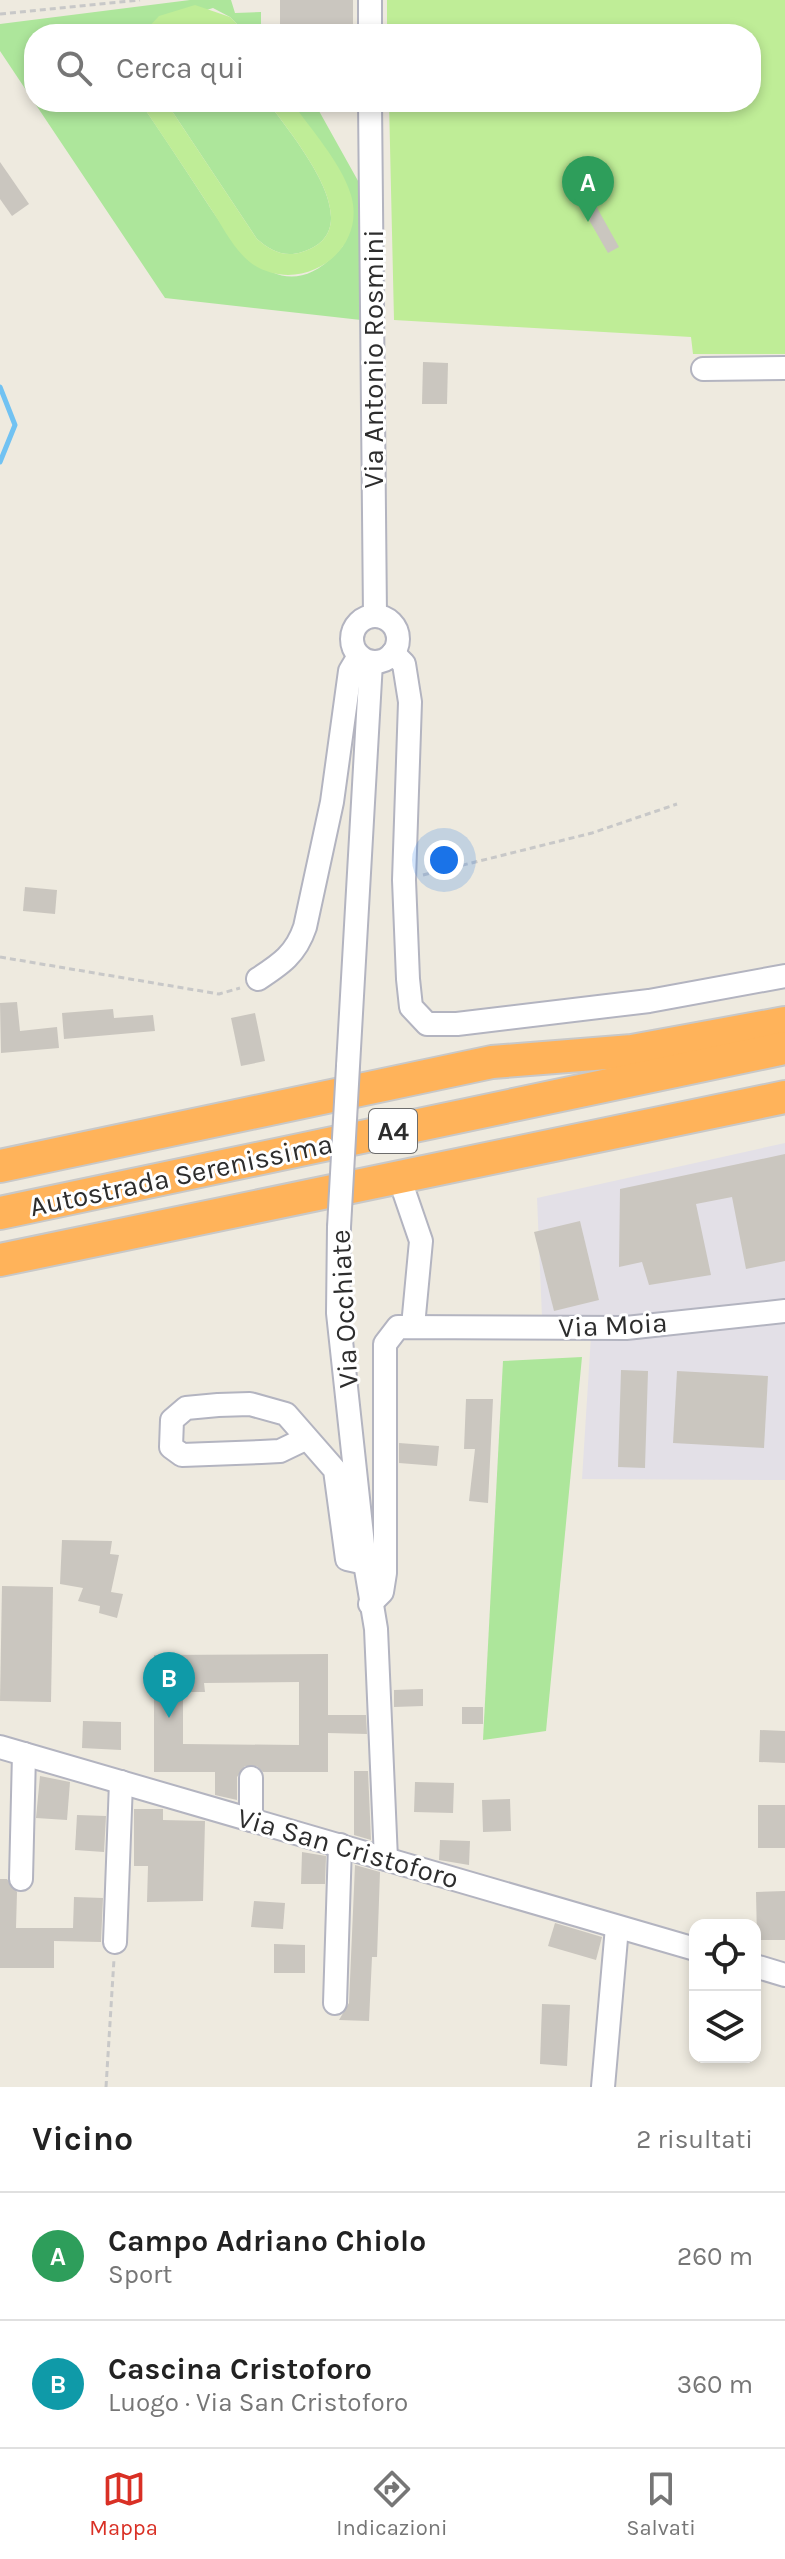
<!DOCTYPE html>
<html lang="it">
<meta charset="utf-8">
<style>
body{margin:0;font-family:Karla,sans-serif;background:#f6f6f6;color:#222}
.controls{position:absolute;right:24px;bottom:24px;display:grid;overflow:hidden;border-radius:16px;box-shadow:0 4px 12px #0003}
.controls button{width:72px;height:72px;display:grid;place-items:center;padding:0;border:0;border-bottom:2px solid #e0e0e0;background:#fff;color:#222;font:40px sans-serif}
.you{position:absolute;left:444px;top:860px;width:28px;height:28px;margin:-20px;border:6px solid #fff;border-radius:50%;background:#1a73e8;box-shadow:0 0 0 12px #1a73e833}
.badge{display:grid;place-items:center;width:52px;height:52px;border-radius:50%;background:#d93025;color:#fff;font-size:26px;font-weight:700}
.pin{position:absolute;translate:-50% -66px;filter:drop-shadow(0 2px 4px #0008)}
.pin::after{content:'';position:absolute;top:42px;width:28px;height:24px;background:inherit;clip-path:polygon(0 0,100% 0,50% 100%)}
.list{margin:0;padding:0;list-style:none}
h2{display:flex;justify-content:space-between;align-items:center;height:104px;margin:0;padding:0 32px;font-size:34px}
h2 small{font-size:26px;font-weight:400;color:#767676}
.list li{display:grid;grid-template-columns:52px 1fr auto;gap:24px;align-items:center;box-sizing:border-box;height:128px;padding:0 32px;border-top:2px solid #e0e0e0}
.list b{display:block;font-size:30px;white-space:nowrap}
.list p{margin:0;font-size:26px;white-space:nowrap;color:#767676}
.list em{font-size:26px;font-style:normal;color:#767676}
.icon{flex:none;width:44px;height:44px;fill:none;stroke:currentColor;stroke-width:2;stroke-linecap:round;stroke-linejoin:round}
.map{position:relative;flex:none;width:785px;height:2087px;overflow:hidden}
.search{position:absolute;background:#fff;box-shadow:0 4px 12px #0003;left:24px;right:24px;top:24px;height:88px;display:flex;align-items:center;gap:20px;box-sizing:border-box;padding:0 28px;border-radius:32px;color:#767676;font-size:30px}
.sheet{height:360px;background:#fff}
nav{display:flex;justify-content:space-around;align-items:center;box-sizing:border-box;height:112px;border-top:2px solid #e0e0e0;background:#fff;font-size:22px;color:#767676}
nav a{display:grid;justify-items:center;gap:4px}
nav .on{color:#d93025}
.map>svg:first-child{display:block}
.industrial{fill:#e3e0e7}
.green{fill:#ade69b}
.pitch{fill:#bfed97}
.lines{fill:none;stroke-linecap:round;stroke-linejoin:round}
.stream{stroke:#71c2f2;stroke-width:5}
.building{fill:#cac6bf;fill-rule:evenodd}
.minor-casing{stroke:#b3b4c0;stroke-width:26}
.highway-casing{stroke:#c8c8c8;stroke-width:36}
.path{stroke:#c8c8c8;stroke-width:3;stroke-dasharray:6 4;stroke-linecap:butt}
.minor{stroke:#fff;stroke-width:22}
.highway{stroke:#ffb35a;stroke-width:32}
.minor-bridge-casing{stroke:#b3b4c0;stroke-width:26;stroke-linecap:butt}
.minor-bridge{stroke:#fff;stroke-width:22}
.labels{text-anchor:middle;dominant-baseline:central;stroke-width:6;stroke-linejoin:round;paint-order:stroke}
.shield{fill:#fff;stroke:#6c6c6c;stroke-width:2}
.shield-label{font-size:26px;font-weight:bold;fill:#2d2d2d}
.street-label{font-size:28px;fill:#2d2d2d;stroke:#fff}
</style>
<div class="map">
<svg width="785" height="2087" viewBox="0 0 785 2087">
<rect width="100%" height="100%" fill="#eeeadf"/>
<!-- industrial -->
<polygon class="industrial" points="785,1143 785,1480 582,1479 592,1320 542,1317 537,1198"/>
<!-- green -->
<g class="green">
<polygon points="190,0 231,0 235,13 261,12 261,34 247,34 230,17 213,8 145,29 142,34 34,34 34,102 0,51 0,24"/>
<polygon points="192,25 220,34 169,34"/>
<path d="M34 102H140C160 131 179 160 198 189 232 241 280 321 343 246L350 194 292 102H314L362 188 361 320 165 298Z"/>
<path d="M166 102H268C290 134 375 230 302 252 284 258 270 250 257 239Z"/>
<polygon points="582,1357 546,1731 483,1740 503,1361"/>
</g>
<!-- pitch -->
<g class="pitch">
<polygon points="387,0 785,0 785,354 693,354 691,337 394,320 389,102 751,102 751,34 387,34"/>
<polygon points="195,5 230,17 247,34 220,34 192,25 169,34 142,34 159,16"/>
<path d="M140 102H166L257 239C270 250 284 258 302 252 375 230 290 134 268 102H292C311 130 341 162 351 195 368 253 299 297 251 263 234 250 223 227 211 209 188 173 164 138 140 102Z"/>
</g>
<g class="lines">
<!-- stream -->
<polyline class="stream" points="0,387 15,425 0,462"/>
</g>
<!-- building -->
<g class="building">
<rect x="280" y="0" width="73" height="34"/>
<polygon points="0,162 29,204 12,216 0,199"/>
<polygon points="596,206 619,247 608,253 585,213"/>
<polygon points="423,362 448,363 447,404 422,404"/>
<polygon points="25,887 57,890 55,914 23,911"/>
<polygon points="17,1002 20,1031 57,1027 59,1048 1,1053 0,1003"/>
<polygon points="113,1009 114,1018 153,1015 155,1031 64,1039 62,1013"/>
<polygon points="255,1013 265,1061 241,1066 231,1018"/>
<polygon points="785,1154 785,1261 746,1269 732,1197 696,1204 711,1275 649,1285 642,1262 619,1267 620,1189"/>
<polygon points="580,1221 599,1300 554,1311 534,1232"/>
<polygon points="621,1370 648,1371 645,1468 618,1467"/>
<polygon points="677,1371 768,1376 764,1448 673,1443"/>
<polygon points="466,1399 493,1399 488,1503 469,1501 475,1449 464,1449"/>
<polygon points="399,1443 439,1446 437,1466 399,1463"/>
<polygon points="62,1540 112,1541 110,1554 119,1555 111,1592 123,1594 117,1618 99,1613 100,1606 78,1601 83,1588 60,1584"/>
<polygon points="2,1586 53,1587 51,1702 0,1701"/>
<path d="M328 1654V1715H366L367 1734 328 1733V1772H263L257 1766H245L237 1777V1800L215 1795V1772H154V1655ZM299 1682V1745L183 1744V1692H205L204 1683Z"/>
<polygon points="423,1689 423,1706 394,1707 394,1690"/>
<rect x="462" y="1707" width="21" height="17"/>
<polygon points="83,1721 121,1722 121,1750 82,1748"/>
<polygon points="760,1730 785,1731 785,1763 759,1762"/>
<polygon points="354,1771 368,1771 371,1840 354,1835"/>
<polygon points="40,1776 70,1782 67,1820 36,1818"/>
<polygon points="415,1782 454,1783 453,1813 414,1812"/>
<polygon points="510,1799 511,1831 483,1832 482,1800"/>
<rect x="758" y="1805" width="27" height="43"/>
<polygon points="134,1809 163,1809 163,1820 205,1821 203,1901 147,1902 148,1866 134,1866"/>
<polygon points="77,1815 106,1816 104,1852 75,1850"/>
<polygon points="440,1840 470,1841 469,1865 439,1860"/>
<polygon points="302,1852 326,1856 325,1884 301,1884"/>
<polygon points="355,1865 380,1872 377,1957 372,1957 369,2021 339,2020 349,2003"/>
<polygon points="0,1879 7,1879 17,1892 16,1928 73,1928 74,1897 103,1898 101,1942 54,1941 54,1968 0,1968"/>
<polygon points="785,1891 785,1940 757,1940 756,1892"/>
<polygon points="254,1901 285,1903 283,1929 251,1927"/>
<polygon points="555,1923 602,1937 596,1960 548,1946"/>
<polygon points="274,1944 305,1945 305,1973 274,1973"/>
<polygon points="542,2004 570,2005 567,2066 540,2064"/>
</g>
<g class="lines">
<!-- minor casing -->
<g class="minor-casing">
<g id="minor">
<polyline points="370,0 370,34"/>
<polyline points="370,102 375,616"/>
<polyline points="703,369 785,368"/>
<circle cx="375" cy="639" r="23"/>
<polyline points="393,653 404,664 410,702 404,880 408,979 411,1007 427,1024 457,1024 649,1001 785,976"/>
<path d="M258 979C281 964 296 954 305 927L332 802 350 671 359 656"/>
<polyline points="348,1066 371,662"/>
<polyline points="399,1177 421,1241 413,1326"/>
<polyline points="339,1227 338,1313 365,1563 376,1629 386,1859"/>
<polyline points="305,1439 280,1451 261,1452 182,1455 171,1447 172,1420 186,1408 218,1405 250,1404 286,1414 335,1470 347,1559 365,1563"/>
<polyline points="370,1604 382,1592 385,1573 385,1344 398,1327 626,1328 785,1311"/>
<polyline points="0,1747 695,1949"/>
<polyline points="251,1778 251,1820"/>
<polyline points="21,1879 24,1754"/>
<polyline points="115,1942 121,1782"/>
<polyline points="755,1966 785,1975"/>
<polyline points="335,2003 340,1845"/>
<polyline points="603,2087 617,1927"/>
</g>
</g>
<!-- highway casing -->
<g class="highway-casing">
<g id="highway">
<polyline points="0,1166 492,1062 632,1051 785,1023"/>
<polyline points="0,1213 785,1048"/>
<polyline points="0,1260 785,1097"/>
</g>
</g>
<!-- path -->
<g class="path">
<polyline points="0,14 140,0"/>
<polyline points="423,875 592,833 677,804"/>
<polyline points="0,957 219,994 240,988"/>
<polyline points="106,2087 114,1959"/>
</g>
<!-- minor -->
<use href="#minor" class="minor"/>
<!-- highway -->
<use href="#highway" class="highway"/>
<!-- minor-bridge casing -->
<g class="minor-bridge-casing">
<polyline id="minor-bridge" points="339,1227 348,1066"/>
</g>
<!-- minor-bridge -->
<use href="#minor-bridge" class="minor-bridge"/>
</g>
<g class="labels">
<!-- shield labels -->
<rect class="shield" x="369" y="1109" width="48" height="44" rx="6"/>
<g class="shield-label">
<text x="393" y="1131">A4</text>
</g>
<!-- street labels -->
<g class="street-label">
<text transform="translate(373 359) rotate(-90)">Via Antonio Rosmini</text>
<text transform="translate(181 1175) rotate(-12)">Autostrada Serenissima</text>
<text transform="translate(344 1309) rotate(-93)">Via Occhiate</text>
<text transform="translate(613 1325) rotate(-3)">Via Moia</text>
<text transform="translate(348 1848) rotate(16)">Via San Cristoforo</text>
</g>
</g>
</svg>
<div class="controls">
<button><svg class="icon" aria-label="locate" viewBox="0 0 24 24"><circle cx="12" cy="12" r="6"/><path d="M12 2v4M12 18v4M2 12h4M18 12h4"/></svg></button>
<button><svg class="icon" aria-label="layers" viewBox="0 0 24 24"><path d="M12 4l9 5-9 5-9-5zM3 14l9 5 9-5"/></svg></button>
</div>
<div class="you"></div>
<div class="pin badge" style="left:588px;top:222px;background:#2e9e5b">A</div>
<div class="pin badge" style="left:169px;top:1718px;background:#0f9aa8">B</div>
<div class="search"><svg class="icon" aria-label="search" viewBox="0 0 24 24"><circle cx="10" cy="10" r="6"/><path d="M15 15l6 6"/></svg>Cerca qui</div>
</div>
<section class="sheet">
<h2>Vicino<small>2 risultati</small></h2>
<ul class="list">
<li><span class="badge" style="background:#2e9e5b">A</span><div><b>Campo Adriano Chiolo</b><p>Sport</p></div><em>260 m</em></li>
<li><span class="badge" style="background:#0f9aa8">B</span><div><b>Cascina Cristoforo</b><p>Luogo · Via San Cristoforo</p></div><em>360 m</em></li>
</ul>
</section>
<nav>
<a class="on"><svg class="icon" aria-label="map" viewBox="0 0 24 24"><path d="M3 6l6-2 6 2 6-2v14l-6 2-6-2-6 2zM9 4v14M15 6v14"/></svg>Mappa</a>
<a><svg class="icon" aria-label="directions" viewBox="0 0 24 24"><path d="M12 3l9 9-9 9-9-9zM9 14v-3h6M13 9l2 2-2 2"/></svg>Indicazioni</a>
<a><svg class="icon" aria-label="saved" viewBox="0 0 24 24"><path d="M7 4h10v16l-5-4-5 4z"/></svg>Salvati</a>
</nav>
